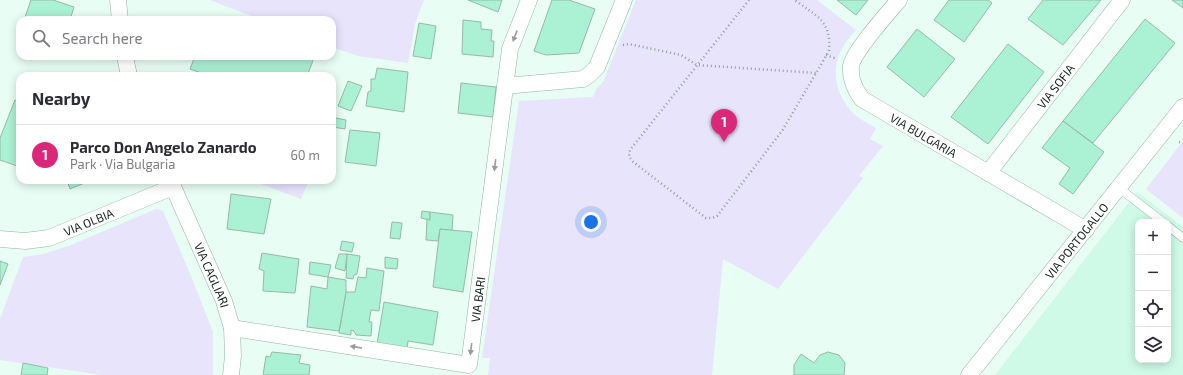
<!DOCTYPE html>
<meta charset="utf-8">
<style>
body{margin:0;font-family:"Exo 2",sans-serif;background:#f2f2f3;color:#2b2b33}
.controls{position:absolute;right:12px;bottom:12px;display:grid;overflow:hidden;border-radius:8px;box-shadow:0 2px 10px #0003}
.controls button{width:36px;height:36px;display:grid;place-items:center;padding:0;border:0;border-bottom:1px solid #e1e1e2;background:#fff;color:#2b2b33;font:20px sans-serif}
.you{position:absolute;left:591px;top:222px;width:14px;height:14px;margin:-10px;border:3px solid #fff;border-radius:50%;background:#1a73e8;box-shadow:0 0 0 6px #1a73e833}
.badge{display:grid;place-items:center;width:26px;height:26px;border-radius:50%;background:#db2777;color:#fff;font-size:13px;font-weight:700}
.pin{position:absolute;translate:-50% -33px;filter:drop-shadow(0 1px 2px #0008)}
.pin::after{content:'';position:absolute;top:21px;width:14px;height:12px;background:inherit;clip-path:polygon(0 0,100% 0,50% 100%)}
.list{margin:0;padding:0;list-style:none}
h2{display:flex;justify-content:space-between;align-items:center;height:52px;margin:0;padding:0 16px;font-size:17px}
h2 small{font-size:13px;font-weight:400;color:#7c7c81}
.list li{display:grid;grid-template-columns:26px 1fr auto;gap:12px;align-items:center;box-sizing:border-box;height:60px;padding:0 16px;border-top:1px solid #e1e1e2}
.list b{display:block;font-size:15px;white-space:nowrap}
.list p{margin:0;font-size:13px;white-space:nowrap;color:#7c7c81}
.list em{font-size:13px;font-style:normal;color:#7c7c81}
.icon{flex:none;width:22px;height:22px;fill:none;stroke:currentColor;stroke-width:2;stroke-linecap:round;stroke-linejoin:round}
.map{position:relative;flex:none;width:1183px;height:375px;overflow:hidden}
.search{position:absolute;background:#fff;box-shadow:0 2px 10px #0003;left:16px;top:16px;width:320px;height:44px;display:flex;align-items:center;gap:10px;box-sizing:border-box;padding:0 14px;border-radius:12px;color:#7c7c81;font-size:15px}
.panel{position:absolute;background:#fff;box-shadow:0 2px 10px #0003;left:16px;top:72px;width:320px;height:112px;border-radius:12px}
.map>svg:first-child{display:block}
.built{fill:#cefae7;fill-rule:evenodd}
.green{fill:#e7e4fc}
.building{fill:#abf1d4;stroke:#97b9ab}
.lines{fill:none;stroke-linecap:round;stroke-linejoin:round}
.service-casing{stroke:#91b3a4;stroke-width:9}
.minor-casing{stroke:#91b3a4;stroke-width:17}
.path{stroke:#8fa199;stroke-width:2.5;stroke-dasharray:1 3;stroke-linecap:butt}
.service{stroke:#fff;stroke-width:8}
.minor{stroke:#fff;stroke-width:16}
.oneway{fill:#969c9a}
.labels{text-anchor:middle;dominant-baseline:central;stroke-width:3;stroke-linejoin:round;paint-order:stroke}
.street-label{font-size:12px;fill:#16231e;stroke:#fff}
</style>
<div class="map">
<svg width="1183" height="375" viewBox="0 0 1183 375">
<rect width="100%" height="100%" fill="#e8fdf4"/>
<!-- built -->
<path class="built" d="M1137 192 1183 227V375H995ZM1138 222H1168V360H1138Z"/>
<!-- green -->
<g class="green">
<polygon points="210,0 424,0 415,24 408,63 358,56 332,47 332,20 262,20"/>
<path d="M636 0H817L856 30C850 36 845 43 841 50 830 73 837 98 855 115 861 120 869 124 876 128L870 139 883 146 859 176 863 178 778 289 723 259 712 375H488L490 358H482L519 101 593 97 597 88 603 82Z"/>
<polygon points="1183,141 1183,218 1146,189"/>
<polygon points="250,180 309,180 301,199"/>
<polygon points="156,209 163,211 191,276 213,332 213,375 102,375 0,360 0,319 23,257 44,254 71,245"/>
</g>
<!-- building -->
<g class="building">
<polygon points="31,0 53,0 74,7 70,20 24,20"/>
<polygon points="468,0 502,0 498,12"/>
<polygon points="552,0 569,0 595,9 579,53 546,55 534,51"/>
<polygon points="837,0 868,0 856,15"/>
<polygon points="949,0 988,0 992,3 964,42 934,20"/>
<polygon points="1043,0 1101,0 1063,45 1028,19"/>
<polygon points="1172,0 1183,0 1183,8"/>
<polygon points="1145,19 1175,43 1093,143 1063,121"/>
<polygon points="463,20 481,22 481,29 492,30 491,41 494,41 493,57 462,54"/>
<polygon points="419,23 436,26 431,59 413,56"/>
<polygon points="917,29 955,59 924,97 887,67"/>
<polygon points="1008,44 1044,72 988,144 951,117"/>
<polygon points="195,56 307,56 314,58 307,76 210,76 190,69"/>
<polygon points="377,68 408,72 404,112 366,106 368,92 371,91 371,79 375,79"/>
<polygon points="348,81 362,86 351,111 338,106"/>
<polygon points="461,83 496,87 493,117 458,113"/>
<polygon points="15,100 20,102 20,167 0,160 0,138"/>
<polygon points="336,118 346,120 345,129 333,127"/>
<polygon points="1063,121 1104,152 1073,194 1059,184 1070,168 1042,148"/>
<polygon points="350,130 380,133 376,166 345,162"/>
<polygon points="67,180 92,180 70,189"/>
<polygon points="231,194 271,199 264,234 227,229"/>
<polygon points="422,211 430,212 430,220 421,218"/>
<polygon points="430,212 453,215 452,231 440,229 438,241 426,240 427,219 430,220"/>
<polygon points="392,222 402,223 400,239 390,238"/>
<polygon points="440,229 472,232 463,292 433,287"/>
<polygon points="342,241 354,243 352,252 340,250"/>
<polygon points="262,253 299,259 295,293 263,291 264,271 259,269"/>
<polygon points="339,254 347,254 345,271 335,268"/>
<polygon points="347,254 360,256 357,274 354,275 353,279 346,278"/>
<polygon points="385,257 398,259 397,269 385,268"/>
<polygon points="0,261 8,264 0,285"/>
<polygon points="310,262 331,265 328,277 309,274"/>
<polygon points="367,268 384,271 379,311 371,310 369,322 372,322 371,336 356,335 354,331 351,330 351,335 339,333 346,292 355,292 358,277 366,278"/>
<polygon points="328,277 346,280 346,292 339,331 307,327 311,286 327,289"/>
<polygon points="384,302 438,312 433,345 408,341 407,350 377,344"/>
<polygon points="272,352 301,355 299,363 310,365 309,375 263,375 266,356 270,357"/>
<polygon points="828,352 839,355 845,363 844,375 794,375 794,365 801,354 814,363 820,355"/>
<polygon points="23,363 48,368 47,375 21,375"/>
</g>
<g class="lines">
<!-- service casing -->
<g class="service-casing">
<g id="service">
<polyline points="1119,188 1163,222"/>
<polyline points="1168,226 1183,238"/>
</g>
</g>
<!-- minor casing -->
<g class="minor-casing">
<g id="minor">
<polyline points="118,0 120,20"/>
<path id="s1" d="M899 0C888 13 853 52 851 66 850 78 855 90 862 99L1086 230"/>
<polyline points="125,56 129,76"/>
<polyline points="505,86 583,79 589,75 597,67 624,0"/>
<path id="s2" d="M988 173 1122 0"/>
<path id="s3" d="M170 180 224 301 232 328 233 356 231 375"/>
<path id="s4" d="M0 239 25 241 49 238 173 187"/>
<path id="s5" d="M232 328 469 365 510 49 529 0"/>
<path id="s6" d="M969 375 1183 107"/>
</g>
</g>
<!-- path -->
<g class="path">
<path d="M749 0 630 150 629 156 632 161 706 218H712L717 216 782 131 829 51C832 21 816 16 795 0"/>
<polyline points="623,45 629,44 681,55 697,65 816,73"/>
<polyline points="826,55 837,59"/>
<polyline points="1179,142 1183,143"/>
</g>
<!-- service -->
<use href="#service" class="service"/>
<!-- minor -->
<use href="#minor" class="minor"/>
</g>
<!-- one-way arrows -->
<defs><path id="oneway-solid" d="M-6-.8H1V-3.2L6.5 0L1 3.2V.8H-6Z"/></defs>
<g class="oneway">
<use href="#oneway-solid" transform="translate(515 36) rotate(111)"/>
<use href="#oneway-solid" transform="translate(495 165) rotate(97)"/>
<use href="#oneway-solid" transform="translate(356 347) rotate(-171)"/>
<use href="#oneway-solid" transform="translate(471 349) rotate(97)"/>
</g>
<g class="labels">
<!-- street labels -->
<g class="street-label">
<text stroke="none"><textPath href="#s2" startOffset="110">VIA SOFIA</textPath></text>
<text stroke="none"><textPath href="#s1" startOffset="189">VIA BULGARIA</textPath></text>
<text stroke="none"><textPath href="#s4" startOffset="92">VIA OLBIA</textPath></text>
<text stroke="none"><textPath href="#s6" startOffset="172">VIA PORTOGALLO</textPath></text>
<text stroke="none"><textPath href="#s3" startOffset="104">VIA CAGLIARI</textPath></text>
<text stroke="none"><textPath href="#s5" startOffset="306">VIA BARI</textPath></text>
</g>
</g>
</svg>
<div class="controls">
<button>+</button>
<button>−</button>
<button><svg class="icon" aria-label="locate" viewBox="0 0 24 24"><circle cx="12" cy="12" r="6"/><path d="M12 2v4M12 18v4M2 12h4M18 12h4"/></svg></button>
<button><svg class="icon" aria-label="layers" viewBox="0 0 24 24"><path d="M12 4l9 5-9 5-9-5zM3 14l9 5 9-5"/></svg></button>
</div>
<div class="you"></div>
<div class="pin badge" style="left:724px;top:142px">1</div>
<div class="search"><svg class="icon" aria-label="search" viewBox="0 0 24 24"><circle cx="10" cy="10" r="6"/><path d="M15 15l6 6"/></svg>Search here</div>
<section class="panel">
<h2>Nearby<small></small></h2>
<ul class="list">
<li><span class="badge">1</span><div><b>Parco Don Angelo Zanardo</b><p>Park · Via Bulgaria</p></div><em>60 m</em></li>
</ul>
</section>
</div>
